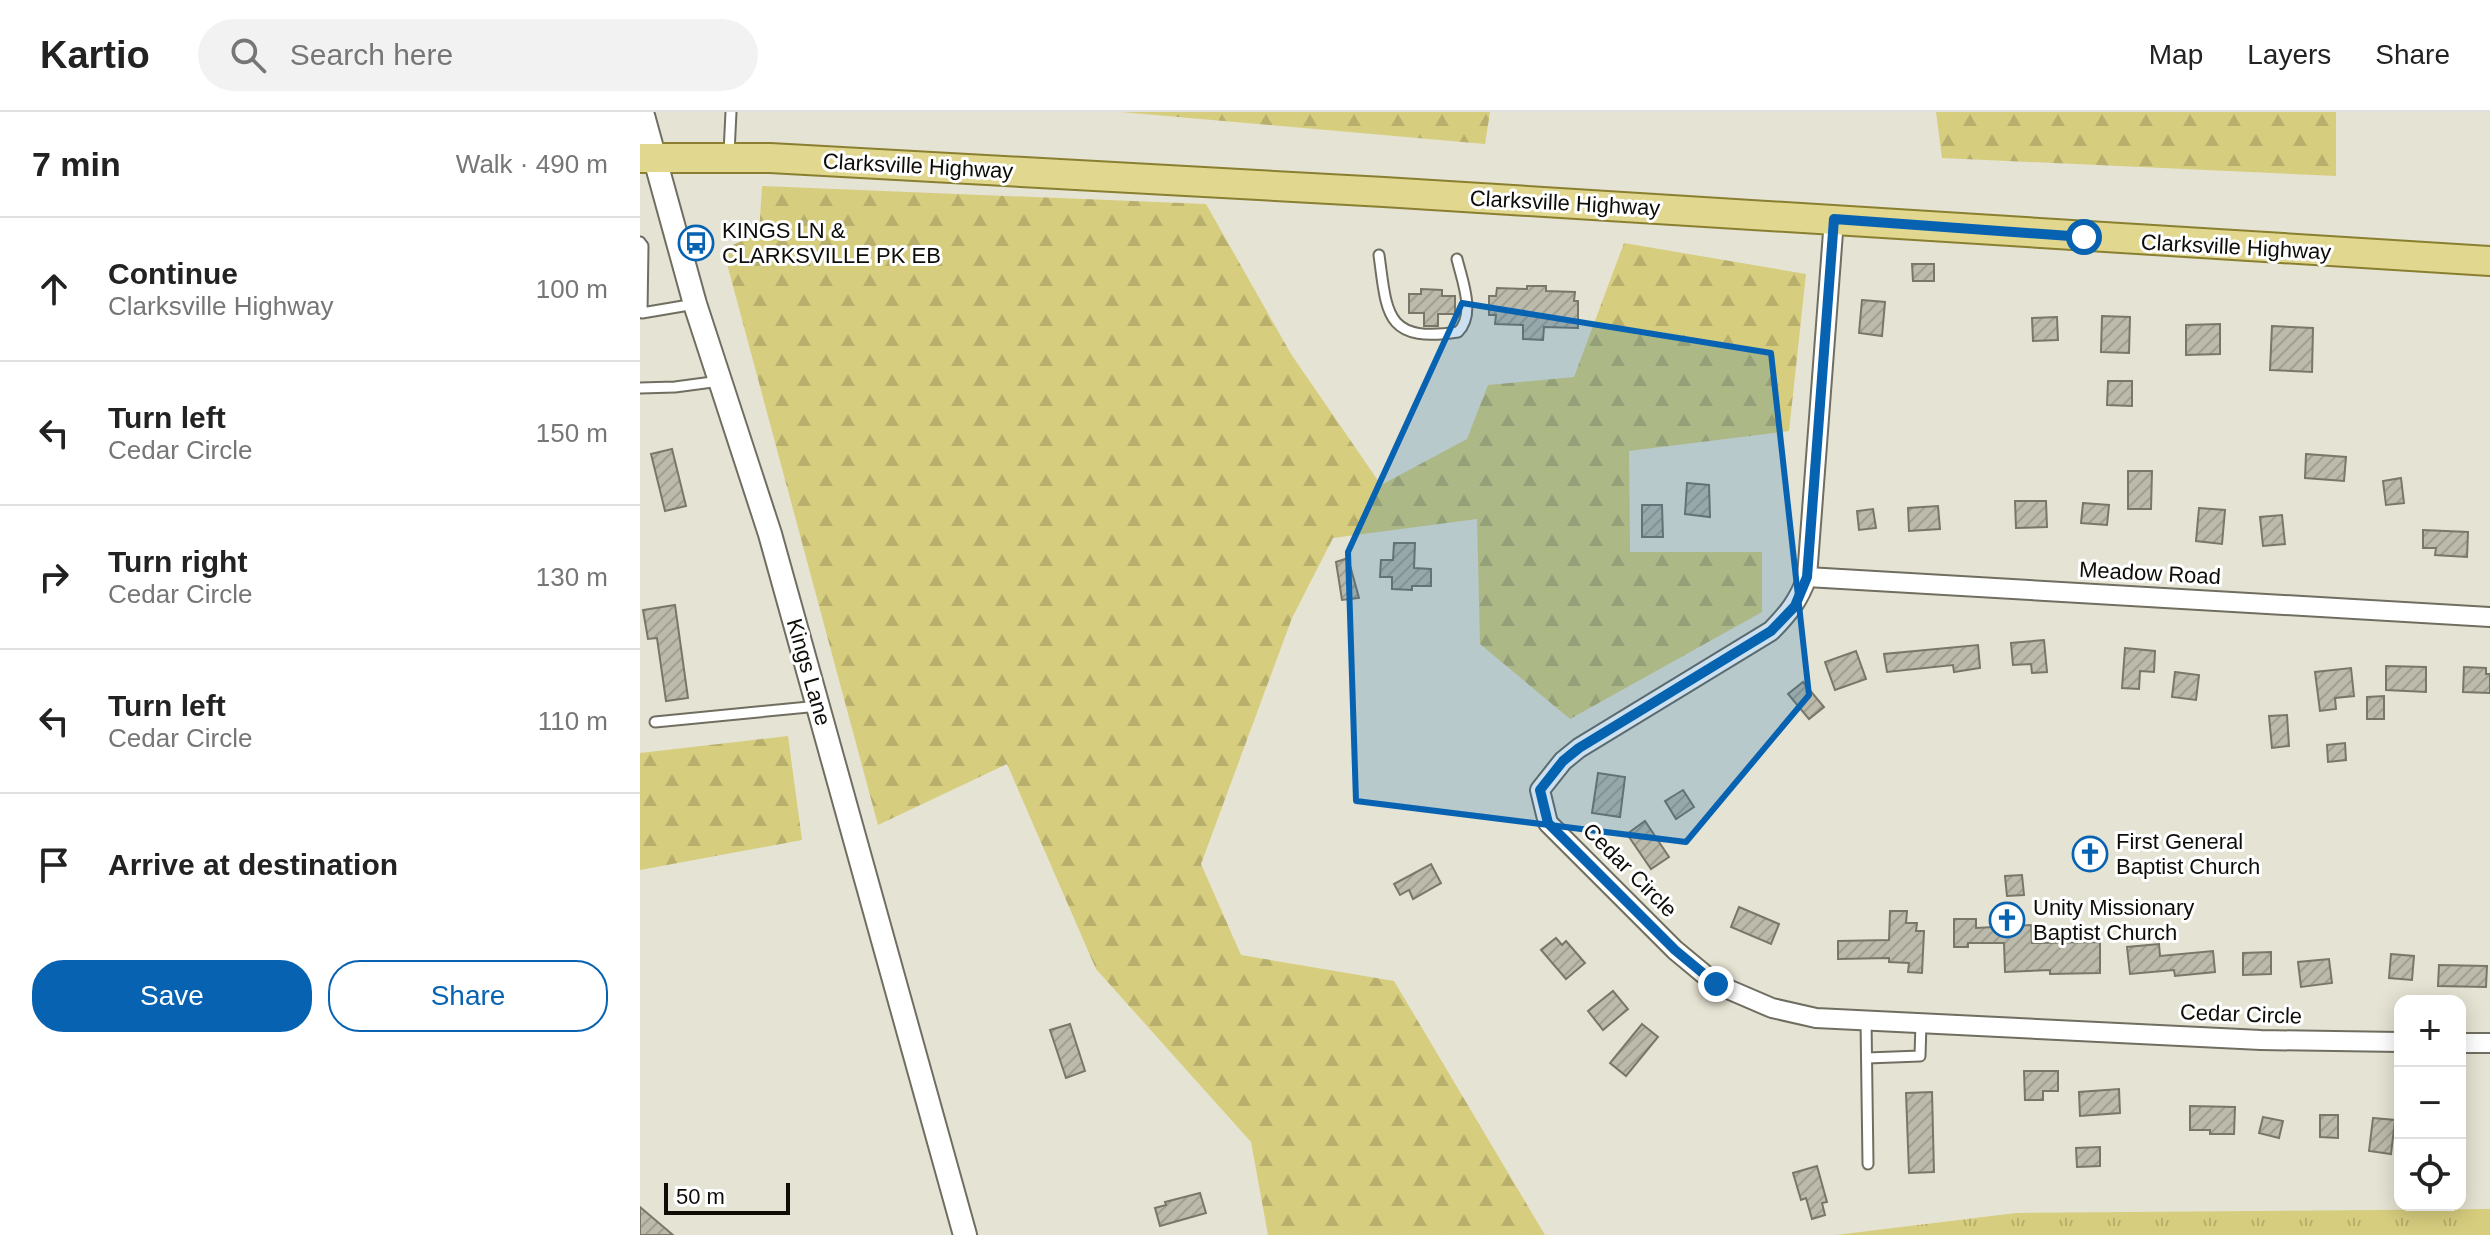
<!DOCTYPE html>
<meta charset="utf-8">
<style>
body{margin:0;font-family:Arial,sans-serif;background:#f2f2f2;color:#222}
.controls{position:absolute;right:24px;bottom:24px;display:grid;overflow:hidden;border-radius:16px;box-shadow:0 4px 20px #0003}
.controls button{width:72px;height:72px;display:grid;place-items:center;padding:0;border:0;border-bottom:2px solid #e0e0e0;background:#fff;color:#222;font:40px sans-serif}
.scale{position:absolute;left:24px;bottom:20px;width:126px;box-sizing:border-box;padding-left:8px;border:4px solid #0e0d08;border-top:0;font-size:22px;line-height:28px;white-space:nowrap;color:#0e0d08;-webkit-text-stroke:6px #fff;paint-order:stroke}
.stop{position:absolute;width:24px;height:24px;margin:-18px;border:6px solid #0763b1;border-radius:50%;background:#fff}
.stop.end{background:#0763b1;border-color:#fff;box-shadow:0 2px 8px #0008}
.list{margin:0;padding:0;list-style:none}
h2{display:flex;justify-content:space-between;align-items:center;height:104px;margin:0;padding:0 32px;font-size:34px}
h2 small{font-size:26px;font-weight:400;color:#767676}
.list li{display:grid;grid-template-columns:52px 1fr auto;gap:24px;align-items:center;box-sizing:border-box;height:144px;padding:0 32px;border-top:2px solid #e0e0e0}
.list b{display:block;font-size:30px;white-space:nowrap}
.list p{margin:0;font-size:26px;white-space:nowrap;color:#767676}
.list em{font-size:26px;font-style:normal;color:#767676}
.actions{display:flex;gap:16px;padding:24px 32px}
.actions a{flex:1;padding:18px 0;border:2px solid #0763b1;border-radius:32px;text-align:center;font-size:28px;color:#0763b1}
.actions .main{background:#0763b1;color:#fff}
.icon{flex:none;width:44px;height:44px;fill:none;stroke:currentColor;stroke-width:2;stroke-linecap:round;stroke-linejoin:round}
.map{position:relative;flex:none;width:1850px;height:1123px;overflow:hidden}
header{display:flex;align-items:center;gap:48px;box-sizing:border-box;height:112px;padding:0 40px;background:#fff;border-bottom:2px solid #e0e0e0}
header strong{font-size:38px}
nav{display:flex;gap:44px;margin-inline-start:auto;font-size:28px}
.search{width:560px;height:72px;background:#f2f2f2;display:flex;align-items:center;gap:20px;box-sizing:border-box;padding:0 28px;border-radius:44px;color:#767676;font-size:30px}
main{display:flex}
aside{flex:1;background:#fff}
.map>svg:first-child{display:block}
.forest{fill:url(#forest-firs)}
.park{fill:url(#park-tufts)}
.building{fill:url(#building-hatch);stroke:#787768;stroke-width:2}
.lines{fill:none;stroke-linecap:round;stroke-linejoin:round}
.service-casing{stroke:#706e60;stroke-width:13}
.minor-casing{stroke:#706e60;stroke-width:22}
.tertiary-casing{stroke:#706e60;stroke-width:26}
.primary-casing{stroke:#8a7f30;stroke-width:32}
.service{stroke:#fff;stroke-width:9}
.minor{stroke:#fff;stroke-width:18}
.tertiary{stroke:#fff;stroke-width:22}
.primary{stroke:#e1d78f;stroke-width:28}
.route{stroke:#0763b1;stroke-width:10}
.marked{fill:#0763b1;fill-opacity:0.2;stroke:#0763b1;stroke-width:6;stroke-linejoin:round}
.labels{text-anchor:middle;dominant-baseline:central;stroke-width:6;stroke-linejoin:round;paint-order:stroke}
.street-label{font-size:22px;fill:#0e0d08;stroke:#fff}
.poi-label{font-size:22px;fill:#0e0d08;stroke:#fff;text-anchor:start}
</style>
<header>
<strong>Kartio</strong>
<div class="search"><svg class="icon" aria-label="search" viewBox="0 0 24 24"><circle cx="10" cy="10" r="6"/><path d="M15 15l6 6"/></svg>Search here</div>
<nav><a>Map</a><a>Layers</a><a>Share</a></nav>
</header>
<main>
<aside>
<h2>7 min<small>Walk · 490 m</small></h2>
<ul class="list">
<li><svg class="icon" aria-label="ahead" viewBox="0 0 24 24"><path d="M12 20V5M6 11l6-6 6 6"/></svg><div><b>Continue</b><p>Clarksville Highway</p></div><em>100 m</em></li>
<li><svg class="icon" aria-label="left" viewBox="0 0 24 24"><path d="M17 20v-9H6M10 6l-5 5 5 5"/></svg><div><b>Turn left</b><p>Cedar Circle</p></div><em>150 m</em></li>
<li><svg class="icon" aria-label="right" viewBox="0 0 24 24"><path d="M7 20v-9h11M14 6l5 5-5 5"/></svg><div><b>Turn right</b><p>Cedar Circle</p></div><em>130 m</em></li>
<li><svg class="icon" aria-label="left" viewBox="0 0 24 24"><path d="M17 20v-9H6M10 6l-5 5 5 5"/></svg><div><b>Turn left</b><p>Cedar Circle</p></div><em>110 m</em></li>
<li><svg class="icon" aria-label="arrive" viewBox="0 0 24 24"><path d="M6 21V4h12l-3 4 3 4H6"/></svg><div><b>Arrive at destination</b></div></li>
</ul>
<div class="actions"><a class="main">Save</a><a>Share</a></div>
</aside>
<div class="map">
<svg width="1850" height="1123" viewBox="0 0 1850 1123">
<defs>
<pattern id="forest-firs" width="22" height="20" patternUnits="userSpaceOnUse" patternTransform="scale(2)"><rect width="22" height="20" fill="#d7cd7e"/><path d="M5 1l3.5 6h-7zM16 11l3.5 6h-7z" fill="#b7af6b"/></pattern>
<pattern id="park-tufts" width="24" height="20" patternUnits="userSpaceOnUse" patternTransform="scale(2)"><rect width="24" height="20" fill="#d7cd7e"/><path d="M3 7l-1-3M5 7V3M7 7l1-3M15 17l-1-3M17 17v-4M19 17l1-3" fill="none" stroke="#b7af6b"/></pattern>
<pattern id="building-hatch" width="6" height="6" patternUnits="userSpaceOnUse" patternTransform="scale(2)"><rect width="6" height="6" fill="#bcbaaa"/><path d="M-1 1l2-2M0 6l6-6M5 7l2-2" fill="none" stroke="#a09f91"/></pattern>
</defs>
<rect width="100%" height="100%" fill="#e5e3d3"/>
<!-- forest -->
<g class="forest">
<polygon points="481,0 850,0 845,32"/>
<polygon points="1296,0 1696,0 1696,64 1302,46"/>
<polygon points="122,74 566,92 651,242 741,373 827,327 848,273 934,265 984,131 1166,162 1149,319 989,339 990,440 1122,440 1122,500 930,607 840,532 837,407 693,426 652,506 561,752 601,843 754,869 905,1123 628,1123 611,1030 456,857 367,652 238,713 83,137 119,122"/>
<polygon points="148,624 162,728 0,758 0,641"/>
</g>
<!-- park -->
<polygon class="park" points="1850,1097 1850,1123 1196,1123 1376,1101"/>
<!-- building -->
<g class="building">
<polygon points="1272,152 1294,152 1294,169 1273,169"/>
<polygon points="887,174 906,174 906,179 935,180 934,189 938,189 938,216 904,215 903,228 883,227 883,213 855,212 856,203 849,203 849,184 856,184 857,176 887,177"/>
<polygon points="781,177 802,178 802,184 815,184 815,202 798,202 798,214 784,214 784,201 769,201 769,182 781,182"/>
<polygon points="1222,188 1245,190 1242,224 1219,221"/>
<polygon points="1462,204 1490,205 1489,241 1461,240"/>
<polygon points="1417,205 1418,228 1393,229 1392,206"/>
<polygon points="1580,212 1580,242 1546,243 1546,213"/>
<polygon points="1632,214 1673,216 1672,260 1630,258"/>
<polygon points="1468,269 1492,269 1492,294 1467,293"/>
<polygon points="32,337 46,394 25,399 11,342"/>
<polygon points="1666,342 1706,345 1704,369 1665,366"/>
<polygon points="1488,359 1512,359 1511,397 1488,397"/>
<polygon points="1761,366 1764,391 1746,393 1743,369"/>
<polygon points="1047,371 1069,373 1070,405 1045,402"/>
<polygon points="1375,389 1406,389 1407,415 1376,416"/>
<polygon points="1443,391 1469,393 1467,413 1441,411"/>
<polygon points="1002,393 1022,393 1023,425 1002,425"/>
<polygon points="1298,394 1300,417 1269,419 1268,396"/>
<polygon points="1559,396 1585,398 1582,432 1556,429"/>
<polygon points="1233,397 1236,416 1219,418 1217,399"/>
<polygon points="1642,403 1645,432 1623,434 1620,405"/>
<polygon points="1783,418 1828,420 1827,445 1795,443 1796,436 1783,436"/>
<polygon points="754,431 775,431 774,456 791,457 791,474 772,474 772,478 752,477 752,465 740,465 741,448 753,448"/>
<polygon points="708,446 719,486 702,488 696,450"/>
<polygon points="35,493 48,586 26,589 17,526 8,527 3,498"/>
<polygon points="1404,528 1407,560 1392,561 1391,552 1373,553 1371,531"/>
<polygon points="1338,533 1340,556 1314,560 1313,553 1247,560 1244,542"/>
<polygon points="1485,536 1515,539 1514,560 1500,559 1499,577 1482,576"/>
<polygon points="1216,539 1226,567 1195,578 1185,550"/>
<polygon points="1746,554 1786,555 1786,580 1746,578"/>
<polygon points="1824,555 1846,556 1846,562 1850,562 1850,581 1823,580"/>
<polygon points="1711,556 1714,584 1695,586 1696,597 1680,599 1675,560"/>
<polygon points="1535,560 1559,563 1556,588 1532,585"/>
<polygon points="1163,570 1184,595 1169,607 1148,582"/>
<polygon points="1744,584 1744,607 1727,607 1727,585"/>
<polygon points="1647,603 1649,634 1632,636 1629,604"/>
<polygon points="1705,631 1706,648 1688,650 1687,633"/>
<polygon points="958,661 985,665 980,705 952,701"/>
<polygon points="1043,678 1054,695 1036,707 1025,689"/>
<polygon points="1005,709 1029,745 1011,757 987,722"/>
<polygon points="791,752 801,771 773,787 769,778 760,783 754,772"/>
<polygon points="1382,763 1384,783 1367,784 1365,764"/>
<polygon points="1099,795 1139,812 1131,832 1091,815"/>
<polygon points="1250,799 1267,799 1266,811 1277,811 1276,819 1284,819 1282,861 1268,860 1269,851 1249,850 1249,846 1198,847 1198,829 1249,828"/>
<polygon points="1314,807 1336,807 1336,816 1391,813 1392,831 1460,830 1460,861 1410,862 1410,858 1365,860 1364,831 1328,831 1328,835 1314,835"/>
<polygon points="916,826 922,833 926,829 945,851 926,867 901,838"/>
<polygon points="1519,832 1520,844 1573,839 1575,860 1535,864 1534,858 1490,862 1487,835"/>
<polygon points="1631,840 1631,862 1603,863 1603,841"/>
<polygon points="1751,842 1774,844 1772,868 1749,866"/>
<polygon points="1689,847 1692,871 1661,875 1658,850"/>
<polygon points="1799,853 1847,854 1846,875 1798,874"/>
<polygon points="973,879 988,897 963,918 948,899"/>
<polygon points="430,912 445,959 426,966 410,918"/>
<polygon points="1002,912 1018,925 986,964 970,951"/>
<polygon points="1384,959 1418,959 1418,979 1403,979 1403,988 1385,988"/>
<polygon points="1479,977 1480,1001 1440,1004 1439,980"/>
<polygon points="1292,980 1294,1060 1269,1061 1266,981"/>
<polygon points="1550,994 1595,995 1594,1022 1570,1022 1570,1018 1550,1018"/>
<polygon points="1680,1003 1698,1003 1698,1026 1680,1025"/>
<polygon points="1623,1005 1643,1009 1639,1026 1619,1021"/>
<polygon points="1733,1006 1755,1008 1751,1042 1729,1039"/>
<polygon points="1460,1035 1460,1054 1437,1055 1436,1036"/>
<polygon points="1177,1054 1187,1090 1182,1091 1185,1103 1172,1107 1166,1086 1161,1088 1153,1061"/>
<polygon points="560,1081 566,1101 520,1114 515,1096 526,1093 525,1090"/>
<polygon points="0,1095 33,1123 0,1123"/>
</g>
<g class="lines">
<!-- service casing -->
<g class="service-casing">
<g id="service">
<polyline points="89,41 91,0"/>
<polyline points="0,130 3,134 2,201 55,192"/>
<path d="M739 143C747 202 745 231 818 220 836 202 822 168 817 147"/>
<polyline points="0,276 35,275 80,269"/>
<polyline points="15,610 179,594"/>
<polyline points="1226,908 1228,1052"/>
<polyline points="1227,946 1280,944 1281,911"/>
</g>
</g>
<!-- minor casing -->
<g class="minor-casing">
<g id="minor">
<path d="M1194 107 1167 465C1159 488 1148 502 1131 519L939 636 923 649 900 678 908 711 1035 838 1076 872 1132 896 1176 906 1621 928 1760 930"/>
<polyline points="1167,465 1850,505"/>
<polyline points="1820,931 1850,931"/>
</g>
</g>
<!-- tertiary casing -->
<g class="tertiary-casing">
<polyline id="tertiary" points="2,0 55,192 130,422 325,1123"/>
</g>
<!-- primary casing -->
<g class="primary-casing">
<polyline id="primary" points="0,46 130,46 744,80 1850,149"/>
</g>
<!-- service -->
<use href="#service" class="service"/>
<!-- minor -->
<use href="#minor" class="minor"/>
<!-- tertiary -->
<use href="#tertiary" class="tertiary"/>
<!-- primary -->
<use href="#primary" class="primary"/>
</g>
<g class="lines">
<!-- route -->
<polyline class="route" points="1076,872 1035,838 908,711 900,678 923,649 939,636 1131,519 1155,494 1167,465 1194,107 1444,125"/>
</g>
<!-- marked area -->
<path class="marked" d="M822 191 1131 241 1169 583 1046 730 716 689 708 440Z"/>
<!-- icons -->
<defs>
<g id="bus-ring" transform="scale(1.8)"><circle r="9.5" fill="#fff" stroke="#0763b1" stroke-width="1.5"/><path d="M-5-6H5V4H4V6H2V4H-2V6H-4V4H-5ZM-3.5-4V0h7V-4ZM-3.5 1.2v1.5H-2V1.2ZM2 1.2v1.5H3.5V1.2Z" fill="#0763b1"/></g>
<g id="church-ring" transform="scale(1.8)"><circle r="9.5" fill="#fff" stroke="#0763b1" stroke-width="1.5"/><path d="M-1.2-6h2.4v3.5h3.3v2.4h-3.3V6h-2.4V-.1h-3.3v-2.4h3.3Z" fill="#0763b1"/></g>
</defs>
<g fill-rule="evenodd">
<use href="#bus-ring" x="56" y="131"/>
<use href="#church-ring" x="1450" y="742"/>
<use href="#church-ring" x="1367" y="808"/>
</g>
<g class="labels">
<!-- street labels -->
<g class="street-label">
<text transform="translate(278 54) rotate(3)">Clarksville Highway</text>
<text transform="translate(925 91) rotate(3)">Clarksville Highway</text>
<text transform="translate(1596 135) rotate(3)">Clarksville Highway</text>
<text transform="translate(1510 461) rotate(3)">Meadow Road</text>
<text transform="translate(169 560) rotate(74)">Kings Lane</text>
<text transform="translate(990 758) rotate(45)">Cedar Circle</text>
<text transform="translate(1601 902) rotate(2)">Cedar Circle</text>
</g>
<!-- poi labels -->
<g class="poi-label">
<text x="82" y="118">KINGS LN &amp;<tspan x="82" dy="25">CLARKSVILLE PK EB</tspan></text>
<text x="1476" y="729">First General<tspan x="1476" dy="25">Baptist Church</tspan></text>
<text x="1393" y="795">Unity Missionary<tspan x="1393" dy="25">Baptist Church</tspan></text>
</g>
</g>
</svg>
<div class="controls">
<button>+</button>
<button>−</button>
<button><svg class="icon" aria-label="locate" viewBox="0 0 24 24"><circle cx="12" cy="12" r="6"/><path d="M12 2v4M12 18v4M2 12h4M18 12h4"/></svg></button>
</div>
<div class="scale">50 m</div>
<div class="stop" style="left:1444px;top:125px"></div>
<div class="stop end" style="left:1076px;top:872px"></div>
</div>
</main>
